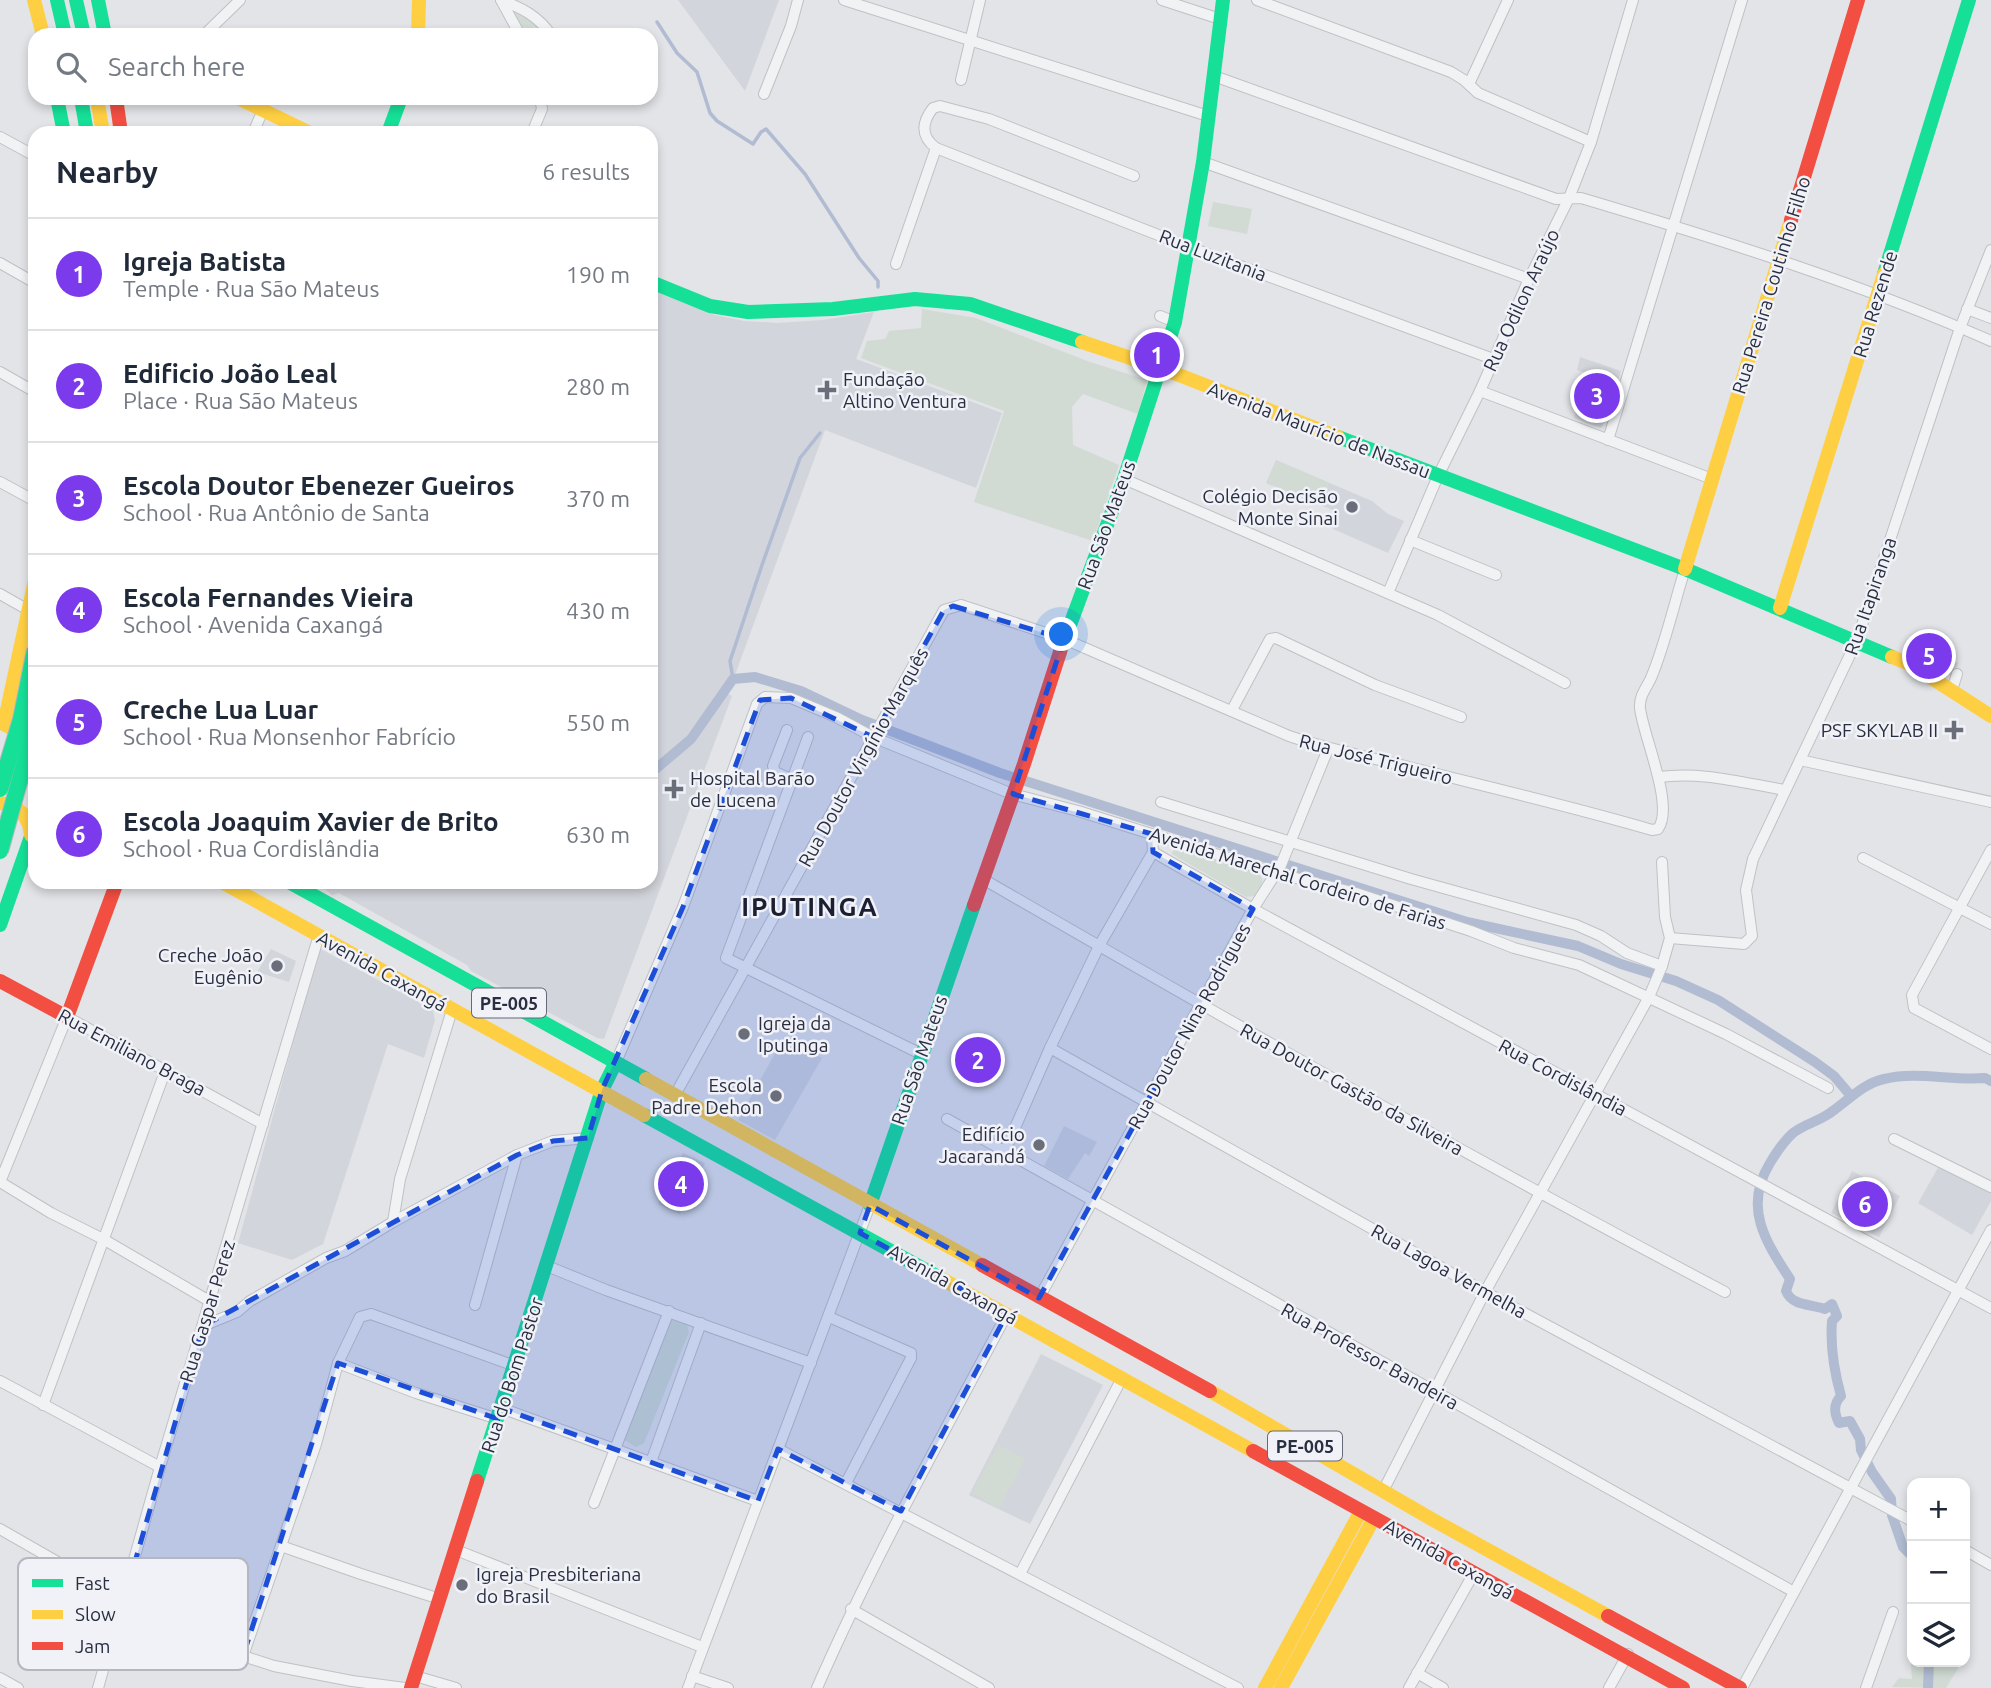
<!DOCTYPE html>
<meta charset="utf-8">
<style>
body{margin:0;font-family:Ubuntu,sans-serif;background:#f6f6f7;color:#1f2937}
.controls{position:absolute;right:21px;bottom:21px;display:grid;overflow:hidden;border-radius:14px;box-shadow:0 4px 10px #0003}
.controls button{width:63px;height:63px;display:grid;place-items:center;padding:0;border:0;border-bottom:2px solid #e0e1e3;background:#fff;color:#1f2937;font:35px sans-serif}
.you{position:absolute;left:1062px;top:635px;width:24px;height:24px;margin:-18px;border:5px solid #fff;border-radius:50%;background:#1a73e8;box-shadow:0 0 0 10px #1a73e833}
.badge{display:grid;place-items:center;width:46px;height:46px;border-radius:50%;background:#7c3aed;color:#fff;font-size:23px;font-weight:700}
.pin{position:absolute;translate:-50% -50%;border:4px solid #fff;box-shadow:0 2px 7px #0006}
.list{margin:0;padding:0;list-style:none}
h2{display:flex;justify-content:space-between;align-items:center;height:91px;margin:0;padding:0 28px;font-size:30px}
h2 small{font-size:23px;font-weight:400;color:#747a83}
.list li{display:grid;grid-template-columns:46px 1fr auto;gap:21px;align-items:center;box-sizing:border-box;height:112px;padding:0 28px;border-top:2px solid #e0e1e3}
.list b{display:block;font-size:26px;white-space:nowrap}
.list p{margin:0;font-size:23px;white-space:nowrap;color:#747a83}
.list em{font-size:23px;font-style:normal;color:#747a83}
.icon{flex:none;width:38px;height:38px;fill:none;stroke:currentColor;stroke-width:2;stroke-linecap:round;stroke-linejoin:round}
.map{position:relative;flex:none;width:1991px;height:1688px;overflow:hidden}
.search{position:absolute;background:#fff;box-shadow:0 4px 10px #0003;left:28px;top:28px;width:630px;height:77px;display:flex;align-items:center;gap:18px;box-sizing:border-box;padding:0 24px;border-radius:21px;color:#747a83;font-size:26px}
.panel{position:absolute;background:#fff;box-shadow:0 4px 10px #0003;left:28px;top:126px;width:630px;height:763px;border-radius:21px}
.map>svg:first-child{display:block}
.built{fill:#d3d5dc}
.green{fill:#d1dbd3}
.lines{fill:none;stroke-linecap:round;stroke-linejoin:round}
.stream{stroke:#b1bcd2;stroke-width:3.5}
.canal{stroke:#b1bcd2;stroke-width:10}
.street-casing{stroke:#bfc1c5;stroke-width:12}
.street{stroke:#f1f2f4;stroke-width:10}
.fast{stroke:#16e098;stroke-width:14}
.slow{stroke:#ffcf43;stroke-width:14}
.jam{stroke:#f24e42;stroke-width:14}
.fast-bridge-casing{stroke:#b5b7bc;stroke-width:18;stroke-linecap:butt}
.fast-bridge{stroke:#16e098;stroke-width:16}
.marked{fill:#1d4ed8;fill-opacity:0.2;stroke:#1d4ed8;stroke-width:5;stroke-dasharray:14 9;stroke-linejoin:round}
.poi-dot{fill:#6a6e7b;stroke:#f0f2f7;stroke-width:2.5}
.labels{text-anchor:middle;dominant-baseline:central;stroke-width:5;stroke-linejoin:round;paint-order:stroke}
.shield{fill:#f0f2f7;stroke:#656978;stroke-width:2}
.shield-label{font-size:18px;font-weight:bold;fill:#292e41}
.street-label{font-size:19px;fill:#292e41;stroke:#f0f2f7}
.poi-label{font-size:19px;fill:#292e41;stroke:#f0f2f7;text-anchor:end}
.district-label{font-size:26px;font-weight:bold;letter-spacing:2px;fill:#1b1f31;stroke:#f0f2f7}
.key{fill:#f0f2f7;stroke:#b4b7c0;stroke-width:2}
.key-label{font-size:19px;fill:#292e41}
</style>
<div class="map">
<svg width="1991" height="1688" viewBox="0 0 1991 1688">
<rect width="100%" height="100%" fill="#e2e4e7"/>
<!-- built -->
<g class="built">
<polygon points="678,0 779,0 745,91"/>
<polygon points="651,290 715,315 744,321 777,323 823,320 874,312 856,359 1002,413 976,488 825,430 728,694 732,696 604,1039 597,1038 471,971 467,965 339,893 332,895 318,883 651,882"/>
<polygon points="1580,357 1621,371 1602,427 1600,428 1574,418 1589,375 1577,370"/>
<polygon points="1276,460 1372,501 1388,514 1404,521 1388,553 1333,529 1340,513 1266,483"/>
<polygon points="1908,641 1958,663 1953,677 1906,648"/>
<polygon points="319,948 433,1010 435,1020 424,1058 388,1044 323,1244 292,1260 238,1243"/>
<polygon points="271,949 296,961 289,982 257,972"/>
<polygon points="784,1037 822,1058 775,1140 738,1120"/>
<polygon points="1064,1126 1097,1142 1089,1156 1085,1153 1068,1179 1044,1166"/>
<polygon points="683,1153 705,1163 680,1214 658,1204"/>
<polygon points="1939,1166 1991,1193 1991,1201 1972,1235 1918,1203"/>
<polygon points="1852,1171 1900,1196 1879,1237 1831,1213"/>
<polygon points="1041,1354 1103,1385 1030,1524 969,1495"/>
</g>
<!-- green -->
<g class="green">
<polygon points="509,6 524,9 547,35 523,35"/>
<polygon points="1213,202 1252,209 1247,234 1208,226"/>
<polygon points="922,309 976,318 1090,362 1147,380 1138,414 1083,394 1072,407 1073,445 1119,465 1093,541 974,502 1004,411 861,358 867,341 885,339 889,331 921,328"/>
<polygon points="1276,460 1329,483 1320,505 1267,482"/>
<path d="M1174 848 1258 873C1267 881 1260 888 1255 896L1246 897 1172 854Z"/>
<polygon points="670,1320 687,1325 689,1332 644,1443 636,1447 623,1439"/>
<polygon points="998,1445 1025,1459 999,1508 972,1493"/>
<polygon points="1921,1662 1962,1662 1946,1688 1892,1687 1899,1678 1912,1679 1911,1664 1919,1666"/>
</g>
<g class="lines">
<!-- stream -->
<g class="stream">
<polyline points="657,22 677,53 697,72 710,113 717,121 753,144 761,132 766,129 805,174 859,258 878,281 878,287"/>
<polyline points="733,679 730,661 762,565 800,458 820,433"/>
</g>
<!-- canal -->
<g class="canal">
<polyline points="651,773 691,739 733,679 755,677 801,691 862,720 1000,773 1467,922 1578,946 1621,964 1676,981 1718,1000 1815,1062 1834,1076 1851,1096"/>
<path d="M1912 1556 1903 1547 1892 1515 1891 1499 1872 1472 1861 1450 1860 1439 1850 1421 1839 1423C1834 1413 1833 1404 1841 1396 1834 1371 1830 1347 1832 1321L1837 1316 1832 1304 1825 1309C1811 1304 1792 1306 1786 1291L1790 1279C1765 1241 1743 1207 1770 1163 1776 1153 1784 1141 1793 1133 1805 1124 1819 1121 1830 1113 1848 1101 1862 1084 1884 1079 1917 1071 1952 1081 1985 1078L1991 1081"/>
<polyline points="1928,1688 1929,1662"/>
</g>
<!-- street casing -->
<g class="street-casing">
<g id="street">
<path d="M501 0C522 8 538 16 551 35"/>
<polyline points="501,0 520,35"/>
<polyline points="844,0 1208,116"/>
<polyline points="1162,0 1220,19"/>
<polyline points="1257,0 1451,72 1464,80 1478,93 1591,142"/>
<polyline points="204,35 240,0"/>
<path d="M1214 76 1556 199 1581 198C1719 239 1859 283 1991 341"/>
<polyline points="961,80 980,0"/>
<polyline points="1469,84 1508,0"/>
<polyline points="764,94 791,26 798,0"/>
<polyline points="253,133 263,110"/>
<polyline points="532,133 542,109 540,98"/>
<polyline points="0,137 35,156"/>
<polyline points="1203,162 1529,279"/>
<path d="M1134 176 989 119 940 106 933 108C922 122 920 136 936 148L1189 247 1493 359"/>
<polyline points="0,263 35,283"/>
<polyline points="896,264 936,148"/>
<polyline points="1967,309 1991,318"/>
<polyline points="1160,316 1175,322"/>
<polyline points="0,372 35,392"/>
<polyline points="1480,391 1712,479"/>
<polyline points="1608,440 1742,0"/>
<polyline points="1124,479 1438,615 1565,683"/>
<polyline points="0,482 35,501"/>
<polyline points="1410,540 1496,575"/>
<polyline points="1388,593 1438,476 1480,391 1529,279 1569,198 1591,142 1633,0"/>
<polyline points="0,594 30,611"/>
<polyline points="1952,690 1957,674"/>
<polyline points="1232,710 1270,639 1276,638 1375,685 1461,717"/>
<polyline points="787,730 773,766 775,772 793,780"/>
<polyline points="808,737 726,958 921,1054"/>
<polyline points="1800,760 1991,802"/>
<path d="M1659 777C1701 771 1743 783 1785 790"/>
<polyline points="1161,802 1411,879 1576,925 1601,936 1627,953 1662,966"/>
<polyline points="1152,834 1153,852 1253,909 1991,1308"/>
<polyline points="1991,850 1912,995 1914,1008 1991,1049"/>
<polyline points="1863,858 1991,924"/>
<path d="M983 879C1228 1021 1475 1160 1725 1292"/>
<polyline points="1670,938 1744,944 1752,936 1746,890 1753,859 1857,640 1960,328 1991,250"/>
<polyline points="1050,1048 1485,1292 1912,1521"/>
<polyline points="616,1062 683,907 757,704 765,697 791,698 836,717 873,737 1012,794 1078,811 1276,873 1356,893 1471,931 1514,948 1579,965 1726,1034 1828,1088"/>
<path d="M675 1095 944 610 961 605 1064 639 1289 736C1324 748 1358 755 1393 763 1479 785 1567 805 1652 830L1658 829C1675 806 1643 736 1640 708 1639 696 1646 689 1651 678 1665 645 1674 604 1685 569"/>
<polyline points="947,1119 1794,1592"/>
<polyline points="1894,1139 1991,1187"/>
<polyline points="1004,1153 1050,1048 1099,946 1153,852"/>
<polyline points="0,1182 67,1017 263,1124"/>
<polyline points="0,1182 51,1213 103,1239 211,1302"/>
<polyline points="393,1222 400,1179 452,1010"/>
<polyline points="547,1266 606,1290 811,1363"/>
<polyline points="1039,1298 1253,909 1281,865 1328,749"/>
<polyline points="475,1305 517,1155"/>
<polyline points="829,1317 911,1353 911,1358 846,1483"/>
<polyline points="203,1326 237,1312 250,1301 326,1258 345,1251 393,1222 517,1155 553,1141 588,1138"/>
<polyline points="338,1363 416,1393 498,1419"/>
<polyline points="0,1381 160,1467"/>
<polyline points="43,1405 166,1069"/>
<polyline points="501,1408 758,1501"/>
<polyline points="778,1449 1238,1688"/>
<polyline points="651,1462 701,1323"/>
<polyline points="1383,1491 1485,1292 1649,997 1662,966 1670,938 1665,917 1662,862"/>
<polyline points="594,1503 669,1311"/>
<polyline points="0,1529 124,1600 243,1656 274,1666 352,1681 405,1688"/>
<polyline points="281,1546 361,1574 440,1599"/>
<polyline points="456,1550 702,1647"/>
<polyline points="1965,1550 1991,1565"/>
<polyline points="1020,1574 1122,1378"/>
<polyline points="851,1609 989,1688"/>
<polyline points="243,1656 316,1444 338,1363 360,1317 371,1314 515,1366"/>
<polyline points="1417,1673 1443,1688"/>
<polyline points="415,1676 456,1688"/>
<polyline points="692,1676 728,1688"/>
<polyline points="0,1678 18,1688"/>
<polyline points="98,1688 160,1467 319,935"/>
<polyline points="688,1688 870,1205"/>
<path d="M817 1688C873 1560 941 1438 1007 1314"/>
<polyline points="1409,1688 1474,1573"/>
<polyline points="1609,1688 1628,1654"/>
<polyline points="1742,1688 1991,1230"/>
<polyline points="1866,1688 1893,1612"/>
</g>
</g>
<!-- street -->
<use href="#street" class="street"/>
<!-- fast -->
<g class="fast">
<polyline points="57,0 65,35"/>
<polyline points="76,0 84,35"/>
<polyline points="98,0 105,35"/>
<polyline points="57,98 64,133"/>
<polyline points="81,98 87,133"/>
<polyline points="388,133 401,98"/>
<polyline points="1884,274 1969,0"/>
<polyline points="651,282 710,306 748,312 833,309 915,299 970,304 1082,342"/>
<polyline points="1338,437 1685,569 1892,657"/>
<polyline points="1060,652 1124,479 1175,322 1203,162 1223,0"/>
<polyline points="289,882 646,1079"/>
<polyline points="0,925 35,825"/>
<polyline points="644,1115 940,1278"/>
<polyline points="870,1205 974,905"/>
<polyline points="477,1481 602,1090 616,1062"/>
</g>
<!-- slow -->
<g class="slow">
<polyline points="34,0 43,35"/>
<polyline points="418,35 419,0"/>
<polyline points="97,98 103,133"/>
<polyline points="238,98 310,133"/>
<polyline points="1082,342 1161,368 1338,437"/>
<polyline points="1685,569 1791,220"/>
<polyline points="1780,608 1884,274"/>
<polyline points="1892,657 1910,664 1991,716"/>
<polyline points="0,722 27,737"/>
<polyline points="4,724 35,580"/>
<path d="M0 803C19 806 29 816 31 835"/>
<polyline points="222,882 644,1115"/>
<polyline points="646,1079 982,1265"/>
<polyline points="940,1278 1253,1451"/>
<polyline points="1210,1391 1435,1521 1608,1616"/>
<polyline points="1265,1688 1361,1511"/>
<polyline points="1281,1688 1374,1518"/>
</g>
<!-- jam -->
<g class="jam">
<polyline points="116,98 121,133"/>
<polyline points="1791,220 1858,0"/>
<polyline points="974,905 1024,764 1060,652"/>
<polyline points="0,981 67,1017 117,882"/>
<polyline points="982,1265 1210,1391"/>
<polyline points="1253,1451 1683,1688"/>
<polyline points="1608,1616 1740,1688"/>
<polyline points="411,1688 477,1481"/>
</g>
<!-- fast-bridge casing -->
<g class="fast-bridge-casing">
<g id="fast-bridge">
<polyline points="0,789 21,719 35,650"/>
<polyline points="0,851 35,725"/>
</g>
</g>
<!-- fast-bridge -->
<use href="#fast-bridge" class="fast-bridge"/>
</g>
<!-- marked area -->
<path class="marked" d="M953 606 1064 639 1013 794 1152 834 1153 852 1253 909 1039 1298 870 1205 860 1233 1007 1314 901 1511 778 1449 758 1501 501 1408 498 1419 338 1363 243 1656 124 1600 203 1326 517 1155 553 1141 588 1138 602 1090 683 907 760 700 791 698 873 737 944 610Z"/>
<!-- markers -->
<g class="poi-dot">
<path d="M823.5 379.5h7v7h7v7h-7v7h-7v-7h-7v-7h7z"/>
<circle cx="1352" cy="507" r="7"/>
<path d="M1950.5 719.5h7v7h7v7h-7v7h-7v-7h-7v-7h7z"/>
<path d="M670.5 778.5h7v7h7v7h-7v7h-7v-7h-7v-7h7z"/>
<circle cx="277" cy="966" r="7"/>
<circle cx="744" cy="1034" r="7"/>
<circle cx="776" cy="1096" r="7"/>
<circle cx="1039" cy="1145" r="7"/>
<circle cx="462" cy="1585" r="7"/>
</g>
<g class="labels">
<!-- shield labels -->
<g class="shield">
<rect x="472" y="988.5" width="74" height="29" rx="5"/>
<rect x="1268" y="1431.5" width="74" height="29" rx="5"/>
</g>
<g class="shield-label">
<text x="509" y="1003">PE-005</text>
<text x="1305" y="1446">PE-005</text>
</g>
<!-- street labels -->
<g class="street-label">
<text transform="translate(1213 255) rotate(21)">Rua Luzitania</text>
<text transform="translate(1771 285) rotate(-73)">Rua Pereira Coutinho Filho</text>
<text transform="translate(1521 300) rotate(-65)">Rua Odilon Araújo</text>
<text transform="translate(1875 304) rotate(-73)">Rua Rezende</text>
<text transform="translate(1319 430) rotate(21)">Avenida Maurício de Nassau</text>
<text transform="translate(1106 525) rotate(-70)">Rua São Mateus</text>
<text transform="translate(1870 596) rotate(-71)">Rua Itapiranga</text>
<text transform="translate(863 757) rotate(-61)">Rua Doutor Virgínio Marquês</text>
<text transform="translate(1376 759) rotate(14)">Rua José Trigueiro</text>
<text transform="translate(1298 878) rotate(17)">Avenida Marechal Cordeiro de Farias</text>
<text transform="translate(382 971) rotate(29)">Avenida Caxangá</text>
<text transform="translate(1189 1026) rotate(-61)">Rua Doutor Nina Rodrigues</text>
<text transform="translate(132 1052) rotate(28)">Rua Emiliano Braga</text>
<text transform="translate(919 1060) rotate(-71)">Rua São Mateus</text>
<text transform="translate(1563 1077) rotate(28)">Rua Cordislândia</text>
<text transform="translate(1352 1089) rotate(29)">Rua Doutor Gastão da Silveira</text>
<text transform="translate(1449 1271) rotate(29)">Rua Lagoa Vermelha</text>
<text transform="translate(953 1284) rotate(29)">Avenida Caxangá</text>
<text transform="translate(207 1311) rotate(-73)">Rua Gaspar Perez</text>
<text transform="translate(1370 1356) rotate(29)">Rua Professor Bandeira</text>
<text transform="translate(512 1375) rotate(-72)">Rua do Bom Pastor</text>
<text transform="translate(1449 1559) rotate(29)">Avenida Caxangá</text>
</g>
<!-- poi labels -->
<g class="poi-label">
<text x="843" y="379" text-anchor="start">Fundação<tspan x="843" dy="22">Altino Ventura</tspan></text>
<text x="1338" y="496">Colégio Decisão<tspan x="1338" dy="22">Monte Sinai</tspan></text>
<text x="1938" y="730">PSF SKYLAB II</text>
<text x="690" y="778" text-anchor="start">Hospital Barão<tspan x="690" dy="22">de Lucena</tspan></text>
<text x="263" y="955">Creche João<tspan x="263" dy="22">Eugênio</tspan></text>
<text x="758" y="1023" text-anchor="start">Igreja da<tspan x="758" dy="22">Iputinga</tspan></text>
<text x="762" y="1085">Escola<tspan x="762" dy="22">Padre Dehon</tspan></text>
<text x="1025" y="1134">Edifício<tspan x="1025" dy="22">Jacarandá</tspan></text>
<text x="476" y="1574" text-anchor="start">Igreja Presbiteriana<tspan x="476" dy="22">do Brasil</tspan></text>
</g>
<!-- district labels -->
<g class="district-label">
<text x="810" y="906">IPUTINGA</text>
</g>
</g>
<!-- legend -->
<rect x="18" y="1558" width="230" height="112" rx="10" class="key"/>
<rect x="32" y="1579" width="31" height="8" fill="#16e098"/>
<rect x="32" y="1610" width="31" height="9" fill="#ffcf43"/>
<rect x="32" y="1642" width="31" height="8" fill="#f24e42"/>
<g class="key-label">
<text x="75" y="1590">Fast</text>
<text x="75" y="1621">Slow</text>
<text x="75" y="1653">Jam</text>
</g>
</svg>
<div class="controls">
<button>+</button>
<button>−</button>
<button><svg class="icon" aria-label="layers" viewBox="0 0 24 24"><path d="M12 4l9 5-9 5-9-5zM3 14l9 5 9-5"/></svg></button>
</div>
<div class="you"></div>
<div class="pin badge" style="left:1157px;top:355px">1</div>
<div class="pin badge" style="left:978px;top:1060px">2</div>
<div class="pin badge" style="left:1597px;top:396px">3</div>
<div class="pin badge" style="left:681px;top:1184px">4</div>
<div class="pin badge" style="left:1929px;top:656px">5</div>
<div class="pin badge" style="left:1865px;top:1204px">6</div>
<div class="search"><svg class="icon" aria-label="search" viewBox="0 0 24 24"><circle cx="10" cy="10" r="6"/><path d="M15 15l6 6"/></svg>Search here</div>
<section class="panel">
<h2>Nearby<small>6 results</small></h2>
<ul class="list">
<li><span class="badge">1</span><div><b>Igreja Batista</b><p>Temple · Rua São Mateus</p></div><em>190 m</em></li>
<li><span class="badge">2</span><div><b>Edificio João Leal</b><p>Place · Rua São Mateus</p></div><em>280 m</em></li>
<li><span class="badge">3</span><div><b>Escola Doutor Ebenezer Gueiros</b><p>School · Rua Antônio de Santa</p></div><em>370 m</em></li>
<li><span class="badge">4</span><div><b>Escola Fernandes Vieira</b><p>School · Avenida Caxangá</p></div><em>430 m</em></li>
<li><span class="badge">5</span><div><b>Creche Lua Luar</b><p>School · Rua Monsenhor Fabrício</p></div><em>550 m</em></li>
<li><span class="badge">6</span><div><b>Escola Joaquim Xavier de Brito</b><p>School · Rua Cordislândia</p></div><em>630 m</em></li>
</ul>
</section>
</div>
